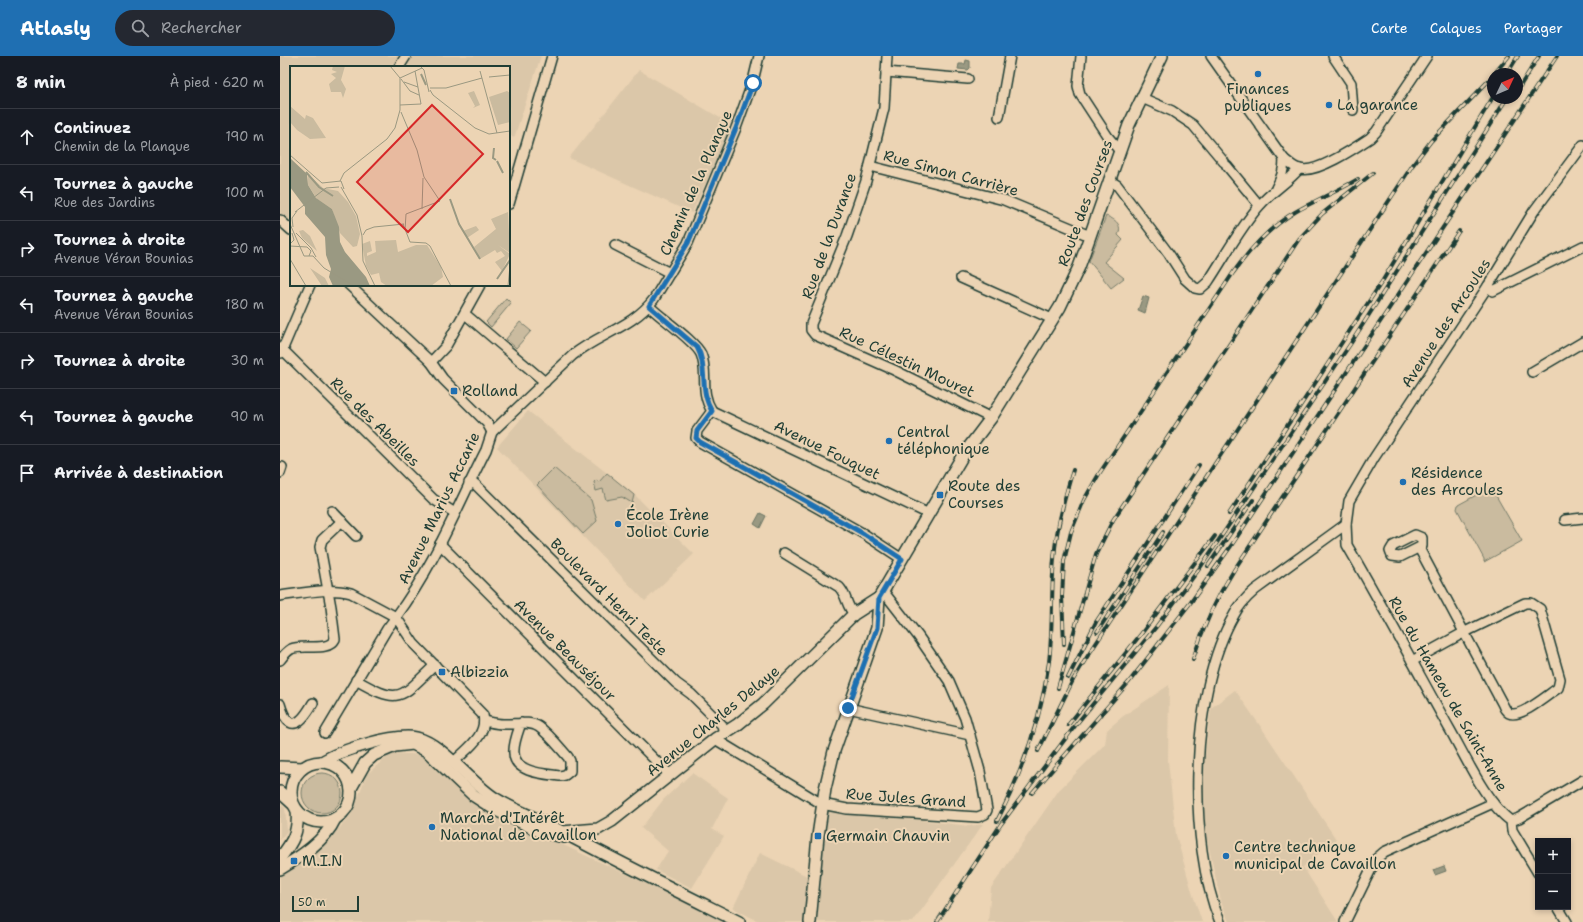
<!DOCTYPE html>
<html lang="fr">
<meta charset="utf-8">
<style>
body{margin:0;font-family:"Shantell Sans",sans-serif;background:#242831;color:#f1f3f6}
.controls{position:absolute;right:12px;bottom:12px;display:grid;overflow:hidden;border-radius:0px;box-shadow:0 2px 6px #0003}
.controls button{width:36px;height:36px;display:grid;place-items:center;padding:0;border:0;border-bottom:1px solid #363941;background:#171b24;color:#f1f3f6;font:20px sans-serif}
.compass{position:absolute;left:1207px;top:12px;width:36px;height:36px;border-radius:50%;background:#171b24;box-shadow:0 2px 6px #0003;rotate:46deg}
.scale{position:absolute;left:12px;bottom:10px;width:67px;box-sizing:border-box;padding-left:4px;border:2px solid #1f3d34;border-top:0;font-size:11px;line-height:14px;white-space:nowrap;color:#1f3d34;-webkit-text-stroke:3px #ecd4b4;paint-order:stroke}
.stop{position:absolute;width:12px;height:12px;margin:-9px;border:3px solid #1f6fb2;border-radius:50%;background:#fff}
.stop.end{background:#1f6fb2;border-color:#fff;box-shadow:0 1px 4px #0008}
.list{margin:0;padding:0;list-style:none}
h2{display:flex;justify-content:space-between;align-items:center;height:52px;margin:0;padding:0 16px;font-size:17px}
h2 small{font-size:13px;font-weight:400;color:#9ea1a6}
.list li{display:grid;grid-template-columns:26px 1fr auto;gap:12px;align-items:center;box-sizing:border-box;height:56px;padding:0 16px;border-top:1px solid #363941}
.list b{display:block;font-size:15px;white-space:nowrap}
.list p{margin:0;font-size:13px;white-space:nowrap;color:#9ea1a6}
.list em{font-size:13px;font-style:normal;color:#9ea1a6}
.icon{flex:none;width:22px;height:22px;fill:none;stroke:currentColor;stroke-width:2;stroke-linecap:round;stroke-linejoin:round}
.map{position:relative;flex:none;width:1303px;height:866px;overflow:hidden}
header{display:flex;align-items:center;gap:24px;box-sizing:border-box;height:56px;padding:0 20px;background:#1f6fb2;color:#fff}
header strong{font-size:19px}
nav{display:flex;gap:22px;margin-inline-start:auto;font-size:14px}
.search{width:280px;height:36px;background:#242831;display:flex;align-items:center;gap:10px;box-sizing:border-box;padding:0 14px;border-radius:22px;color:#9ea1a6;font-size:15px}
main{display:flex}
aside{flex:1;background:#171b24}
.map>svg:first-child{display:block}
.built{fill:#dbc7a9}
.green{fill:#cabb9f;stroke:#747c6a}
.water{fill:#9a9982;stroke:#697463}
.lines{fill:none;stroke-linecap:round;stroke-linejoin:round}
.minor-casing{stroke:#1f3d34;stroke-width:12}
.tertiary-casing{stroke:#1f3d34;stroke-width:14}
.minor{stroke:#ecd4b4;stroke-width:9}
.tertiary{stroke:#ecd4b4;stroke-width:11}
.rail-casing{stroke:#1f3d34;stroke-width:4}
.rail{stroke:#ecd4b4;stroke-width:2.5;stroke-dasharray:8;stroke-linecap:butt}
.route{stroke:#1f6fb2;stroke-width:5}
.poi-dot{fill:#1f6fb2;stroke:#ecd4b4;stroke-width:1.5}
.labels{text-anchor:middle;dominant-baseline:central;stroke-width:4;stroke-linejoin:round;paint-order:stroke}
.poi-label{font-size:15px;fill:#1f3d34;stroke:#ecd4b4;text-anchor:start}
.street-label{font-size:15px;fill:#1f3d34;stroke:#ecd4b4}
.inset-river{fill:none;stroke:#9a9982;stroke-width:2}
.inset-road{fill:none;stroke:#9a9881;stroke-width:1}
.view{fill:#d62828;fill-opacity:0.15;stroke:#d62828;stroke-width:2}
.inset-edge{fill:none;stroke:#1f3d34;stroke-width:2}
</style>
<header>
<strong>Atlasly</strong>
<div class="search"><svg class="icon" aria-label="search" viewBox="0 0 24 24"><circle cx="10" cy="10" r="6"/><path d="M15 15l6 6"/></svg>Rechercher</div>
<nav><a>Carte</a><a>Calques</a><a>Partager</a></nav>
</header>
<main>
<aside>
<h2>8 min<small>À pied · 620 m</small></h2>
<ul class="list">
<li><svg class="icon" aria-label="ahead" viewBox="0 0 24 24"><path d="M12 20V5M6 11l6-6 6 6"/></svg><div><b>Continuez</b><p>Chemin de la Planque</p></div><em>190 m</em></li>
<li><svg class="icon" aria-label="left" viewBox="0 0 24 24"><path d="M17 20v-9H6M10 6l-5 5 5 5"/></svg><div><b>Tournez à gauche</b><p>Rue des Jardins</p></div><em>100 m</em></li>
<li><svg class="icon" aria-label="right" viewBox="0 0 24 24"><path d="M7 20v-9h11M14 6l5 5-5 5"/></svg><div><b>Tournez à droite</b><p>Avenue Véran Bounias</p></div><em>30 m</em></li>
<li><svg class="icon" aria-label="left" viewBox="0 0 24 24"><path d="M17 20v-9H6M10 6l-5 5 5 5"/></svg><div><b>Tournez à gauche</b><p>Avenue Véran Bounias</p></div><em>180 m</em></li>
<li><svg class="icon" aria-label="right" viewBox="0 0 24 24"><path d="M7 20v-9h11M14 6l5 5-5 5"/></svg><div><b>Tournez à droite</b></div><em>30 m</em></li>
<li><svg class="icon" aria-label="left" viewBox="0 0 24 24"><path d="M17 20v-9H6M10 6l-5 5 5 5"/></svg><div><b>Tournez à gauche</b></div><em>90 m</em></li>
<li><svg class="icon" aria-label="arrive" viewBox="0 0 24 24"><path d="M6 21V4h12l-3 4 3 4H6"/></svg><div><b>Arrivée à destination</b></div></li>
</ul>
</aside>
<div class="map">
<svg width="1303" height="866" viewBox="0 0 1303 866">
<rect width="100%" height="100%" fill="#ecd4b4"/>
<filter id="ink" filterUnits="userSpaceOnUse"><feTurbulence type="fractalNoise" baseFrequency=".025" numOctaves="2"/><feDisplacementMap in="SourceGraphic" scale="8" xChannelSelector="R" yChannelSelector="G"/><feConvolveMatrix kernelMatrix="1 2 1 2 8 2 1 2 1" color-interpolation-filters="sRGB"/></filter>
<g filter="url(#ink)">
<!-- built -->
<g class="built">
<polygon points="0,0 261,0 234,82 229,79 229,11 11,11 11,166 0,157"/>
<polygon points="359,14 452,69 412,157 289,102"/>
<polygon points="248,355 355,439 414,498 365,545 217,391"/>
<polygon points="889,629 888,705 896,779 912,836 922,866 708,866 711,832 779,734 825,688 827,674 842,661"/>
<polygon points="955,634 981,671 1056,783 1023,811 1058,866 949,866 941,845 925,775 923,717 931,652"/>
<polygon points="112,697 145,699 203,752 450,866 0,866 0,820 40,794 71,759 87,718"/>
<polygon points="412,717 448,742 432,773 444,780 412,832 376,814 388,795 361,772 384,743"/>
<polygon points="0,748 5,752 7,775 0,784"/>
<polygon points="547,753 689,770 703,768 633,866 536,866 541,798"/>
<polygon points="480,797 529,821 525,866 480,866 453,852"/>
</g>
<!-- green -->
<g class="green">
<path d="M826 160C835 163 843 169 838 179L843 184 824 206 844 222 831 232 809 205Z"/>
<polygon points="226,242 231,247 211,271 206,266"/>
<polygon points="240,266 251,275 236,292 226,283"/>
<polygon points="274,412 311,444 317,465 303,478 257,429"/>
<polygon points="327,417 354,439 352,447 342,441 326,444 323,433 316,435 314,426 316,424 319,426"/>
<polygon points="1211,431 1242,485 1204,506 1204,503 1177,453 1178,449"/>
<circle cx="42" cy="737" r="20"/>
</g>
<!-- water -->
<g class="water">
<polygon points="686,4 690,5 690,12 688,14 678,13 679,8 685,8"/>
<polygon points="863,240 869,242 865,257 858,254"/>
<polygon points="480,457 486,460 480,472 474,468"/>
<polygon points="1164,810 1166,815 1155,819 1153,814"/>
</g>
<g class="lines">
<!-- minor casing -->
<g class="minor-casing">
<g id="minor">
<polyline points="607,0 604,52 586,125 567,180 531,268 531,274 535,279 614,314 711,362"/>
<polyline points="801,0 798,30 800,38 828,81 839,94"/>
<path d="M931 0 1004 103C1009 107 1014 112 1020 113 1036 118 1075 92 1090 82L1096 76 1147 0"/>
<polyline points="1053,0 1071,27 1073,54"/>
<polyline points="119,11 126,0"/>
<polyline points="606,16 688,23"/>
<polyline points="862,42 892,55 913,69 944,106"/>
<polyline points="719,61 730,0"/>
<polyline points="590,110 724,144 810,180"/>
<polyline points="947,110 979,149"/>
<path d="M829 124 837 129 889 198 905 223 915 232 920 233 928 226C944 202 961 170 980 149 992 135 1007 127 1019 113"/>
<path d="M996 132C1002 122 1004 114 1004 103"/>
<polyline points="229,148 272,0"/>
<polyline points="0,164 11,174"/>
<polyline points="335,189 390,217"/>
<polyline points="681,222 772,263"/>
<polyline points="69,229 151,306 163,323 207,367 212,376"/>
<polyline points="1208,230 1213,235 1303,190"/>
<path d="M369 250C381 262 415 285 421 298 429 317 419 335 432 355"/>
<polyline points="185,258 265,326"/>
<polyline points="0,291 153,443 175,457"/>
<polyline points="1,297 30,229"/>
<polyline points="151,306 166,290 200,229"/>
<polyline points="1252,316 1303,286"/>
<polyline points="432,355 417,375 416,382 420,386 584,478 622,503"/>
<polyline points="432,355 649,458"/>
<path d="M212 376 293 299C319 278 353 271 374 243L408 187 456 72 473 25 479 0"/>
<polyline points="0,417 2,411"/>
<polyline points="189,427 195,428 200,433 396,627 411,638 442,669 444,678"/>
<polyline points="52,455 76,480"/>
<polyline points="1285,464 1303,462"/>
<polygon points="1135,479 1142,482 1142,490 1120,501 1112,500 1110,495 1113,490"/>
<polyline points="160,488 390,719"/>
<path d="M504 497 559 531C567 539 566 550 574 558"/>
<path d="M0 540C23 537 49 531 71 537L116 561 107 573 45 677"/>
<path d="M0 604C3 600 6 596 11 593 23 587 48 597 55 583L51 551 40 491 42 484 62 465"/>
<path d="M1132 605 1183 577 1245 547H1251L1260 553 1280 623 1278 632C1269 638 1240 663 1229 657 1226 655 1224 652 1223 649L1139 492"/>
<path d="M76 624C121 650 120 642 155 609"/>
<path d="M0 648C9 679 21 668 33 647"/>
<polyline points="568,652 690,679"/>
<path d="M204 665C210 666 216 668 223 668 234 669 249 664 259 671 270 679 279 691 288 701L290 705V715L285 719 280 720C266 718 234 717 234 697 233 688 238 676 241 667"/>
<polyline points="435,683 542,748 567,753 698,761 705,758 707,754 700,715 685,662 669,625 638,580 603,535"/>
<path d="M169 708 173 707C186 693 208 680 203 659L134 588 116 561C154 510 177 451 206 394L212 376"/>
<polyline points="1231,765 1239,762 1303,724"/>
<path d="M1258 817 1232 774 1231 765C1207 749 1184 698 1169 672 1135 611 1102 549 1067 489L1066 468 1069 445 1094 402 1208 230 1254 155 1303 89"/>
<polyline points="1278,851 1287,866"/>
<path d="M940 866C907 786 910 635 954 559 959 549 967 541 975 534L1066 468"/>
<polyline points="1065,866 1096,803 1104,796 1213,747"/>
</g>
</g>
<!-- tertiary casing -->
<g class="tertiary-casing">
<g id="tertiary">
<circle cx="41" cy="736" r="30"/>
<path d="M42 706C61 694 115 677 137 682 163 688 191 728 216 743 234 754 254 761 273 771 334 804 397 835 459 866"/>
<polyline points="0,711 23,712"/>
<polyline points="71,732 85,707 94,699 115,690 133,688 147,695 194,740 214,753 261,776 284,781"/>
<polyline points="0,736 12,747"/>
<polyline points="282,776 318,773 332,765 435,683 457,669 483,648 574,558 599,542"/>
<path d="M0 802C13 786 19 775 17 754"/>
<path d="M0 813C20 801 45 785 55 763"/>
<polyline points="530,866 538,780 545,733 554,695 597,572 599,542 683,399 711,362 780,251 799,211 810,180 849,69 882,0"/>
</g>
</g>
<!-- minor -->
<use href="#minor" class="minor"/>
<!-- tertiary -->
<use href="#tertiary" class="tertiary"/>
<!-- rail casing -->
<g class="rail-casing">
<g id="rail">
<polyline points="1214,18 1229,0"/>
<polyline points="1227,18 1238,0"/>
<polyline points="1237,35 1259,0"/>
<polyline points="949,458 1103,224 1213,41"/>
<polyline points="928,510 973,444"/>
<polyline points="817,576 883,476"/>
<path d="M784 588 782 540 784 505 791 476 804 444 819 418 953 217C970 193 990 171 1015 156 1036 144 1058 135 1078 123"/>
<path d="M913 603C923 571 936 542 954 514L1179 175"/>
<polyline points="788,622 816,566 919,409"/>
<polyline points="778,632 816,498 833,464 1019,183 1042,158 1093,117"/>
<polyline points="788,669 861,578 935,480"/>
<polyline points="758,695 793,624 807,601 1132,110 1151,85 1213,20"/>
<polyline points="752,737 849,626 911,546 951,490 1277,0"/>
<path d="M717 765C743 715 761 662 769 606 773 572 771 537 774 503 776 472 784 443 793 414"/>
<polyline points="657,866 721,768 798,666 876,571 922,509 1071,287 1227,42"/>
</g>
</g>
<!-- rail -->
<use href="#rail" class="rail"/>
</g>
</g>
<g class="lines" filter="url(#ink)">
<!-- route -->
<path class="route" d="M473 27 456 72 408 187 369 250 417 291C428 311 419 335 432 355L417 375 416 382 420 386 584 478 622 503 599 542 597 572 568 652"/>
</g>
<!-- markers -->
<g class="poi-dot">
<circle cx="978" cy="18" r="4"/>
<circle cx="1049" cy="49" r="4"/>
<rect x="170" y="331" width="8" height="8" rx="2"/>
<circle cx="609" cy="385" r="4"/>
<circle cx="1123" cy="426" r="4"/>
<rect x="656" y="435" width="8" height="8" rx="2"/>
<circle cx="338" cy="468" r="4"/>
<rect x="158" y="612" width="8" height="8" rx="2"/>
<circle cx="152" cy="771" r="4"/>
<rect x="534" y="776" width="8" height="8" rx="2"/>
<circle cx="946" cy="800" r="4"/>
<rect x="10" y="801" width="8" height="8" rx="2"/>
</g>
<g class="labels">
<!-- poi labels -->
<g class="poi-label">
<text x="978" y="33" text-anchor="middle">Finances<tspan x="978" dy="17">publiques</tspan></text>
<text x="1057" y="49">La garance</text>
<text x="182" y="335">Rolland</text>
<text x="617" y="376">Central<tspan x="617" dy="17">téléphonique</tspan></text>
<text x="1131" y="417">Résidence<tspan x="1131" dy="17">des Arcoules</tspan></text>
<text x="668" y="430">Route des<tspan x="668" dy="17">Courses</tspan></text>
<text x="346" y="459">École Irène<tspan x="346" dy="17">Joliot Curie</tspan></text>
<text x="170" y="616">Albizzia</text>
<text x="160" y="762">Marché d'Intérêt<tspan x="160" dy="17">National de Cavaillon</tspan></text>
<text x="546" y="780">Germain Chauvin</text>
<text x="954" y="791">Centre technique<tspan x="954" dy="17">municipal de Cavaillon</tspan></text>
<text x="22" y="805">M.I.N</text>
</g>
<!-- street labels -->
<g class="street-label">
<text transform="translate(671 117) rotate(15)">Rue Simon Carrière</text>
<text transform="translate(416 127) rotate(-66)">Chemin de la Planque</text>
<text transform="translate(805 147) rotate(-70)">Route des Courses</text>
<text transform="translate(549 180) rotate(-70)">Rue de la Durance</text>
<text transform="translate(1166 267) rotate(-57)">Avenue des Arcoules</text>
<text transform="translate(627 306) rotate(25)">Rue Célestin Mouret</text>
<text transform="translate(95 366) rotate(45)">Rue des Abeilles</text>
<text transform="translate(547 394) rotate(26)">Avenue Fouquet</text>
<text transform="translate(159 452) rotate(-64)">Avenue Marius Accarie</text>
<text transform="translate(329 541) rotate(45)">Boulevard Henri Teste</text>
<text transform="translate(285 594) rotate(45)">Avenue Beauséjour</text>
<text transform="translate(1168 638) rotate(60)">Rue du Hameau de Saint-Anne</text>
<text transform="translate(433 665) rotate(-39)">Avenue Charles Delaye</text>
<text transform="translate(626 742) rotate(4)">Rue Jules Grand</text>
</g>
</g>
<!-- overview -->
<g transform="translate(10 10)">
<rect width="220" height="220" fill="#ecd4b4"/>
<path d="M43 0H55L51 14 56 23 53 32 51 26H41L39 18 46 12 41 8 47 6 42 4ZM184 25 190 39 183 42 185 40 178 27ZM217 25 220 27V56L208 59 199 31ZM0 40 15 53 16 49 23 52 36 72 20 73 7 64 0 56ZM18 108 33 122 48 125 58 136 66 150 70 168 67 180 63 181 50 167 42 143 27 133 18 119ZM218 146 220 187 208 179 220 188 212 205 205 196 215 190 211 185 207 187 205 184 190 193 184 181 206 163 201 153ZM186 160 189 164 177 172 173 165ZM13 164 20 170 27 185 12 172 9 165ZM106 174 108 186 126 179H137L151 201 153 211 141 220H97L91 216 89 207 81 209 76 200 72 178 80 175 82 185 77 187V190L86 186 85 175ZM20 202 35 212 39 220H32Z" fill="#cabb9f"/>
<path d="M0 92 17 108 18 119 26 132 42 143 49 161 50 176 55 186 76 211 80 220H43L39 211 41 203 36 189 35 171 15 148V141L0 121Z" fill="#9a9982"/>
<path class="inset-river" d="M131 8 136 19M204 82 203 92 206 94M207 95 213 107M16 106 29 121 43 130M160 133 169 158 190 193M207 213 220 194"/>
<path class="inset-road" d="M100 0 110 12M130 0 134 4 139 26M190 5 207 67M199 11 220 9M110 12 132 2M111 13 120 25 129 29M114 16 128 21M140 22H156L192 12M140 24 143 29 185 62 199 68 220 65M110 39 131 38 125 5M111 46 127 84 134 111 150 135 116 148 115 164M0 89 32 117 51 115 54 123M50 115 54 107 97 73 105 62 110 44V12M51 121 67 149 72 170 73 195 85 220M132 143 133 112M5 146 36 122 49 121M0 158 14 190H23L34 202 64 220M113 158 120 176 136 177 140 180 161 220M3 161 2 152 7 145M6 167 21 182 26 191M73 169 76 164 84 161 114 158M0 178 4 174 2 167M0 180 17 181 21 185 19 190M0 193 16 220M218 220 220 199"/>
<path class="view" d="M142 39 193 88 118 166 67 116Z"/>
<rect width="220" height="220" class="inset-edge"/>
</g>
</svg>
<div class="controls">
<button>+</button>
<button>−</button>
</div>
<svg class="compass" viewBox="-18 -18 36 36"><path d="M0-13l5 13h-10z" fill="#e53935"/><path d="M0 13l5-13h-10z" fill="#9ea1a6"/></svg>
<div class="scale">50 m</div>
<div class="stop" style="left:473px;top:27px"></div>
<div class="stop end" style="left:568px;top:652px"></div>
</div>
</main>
